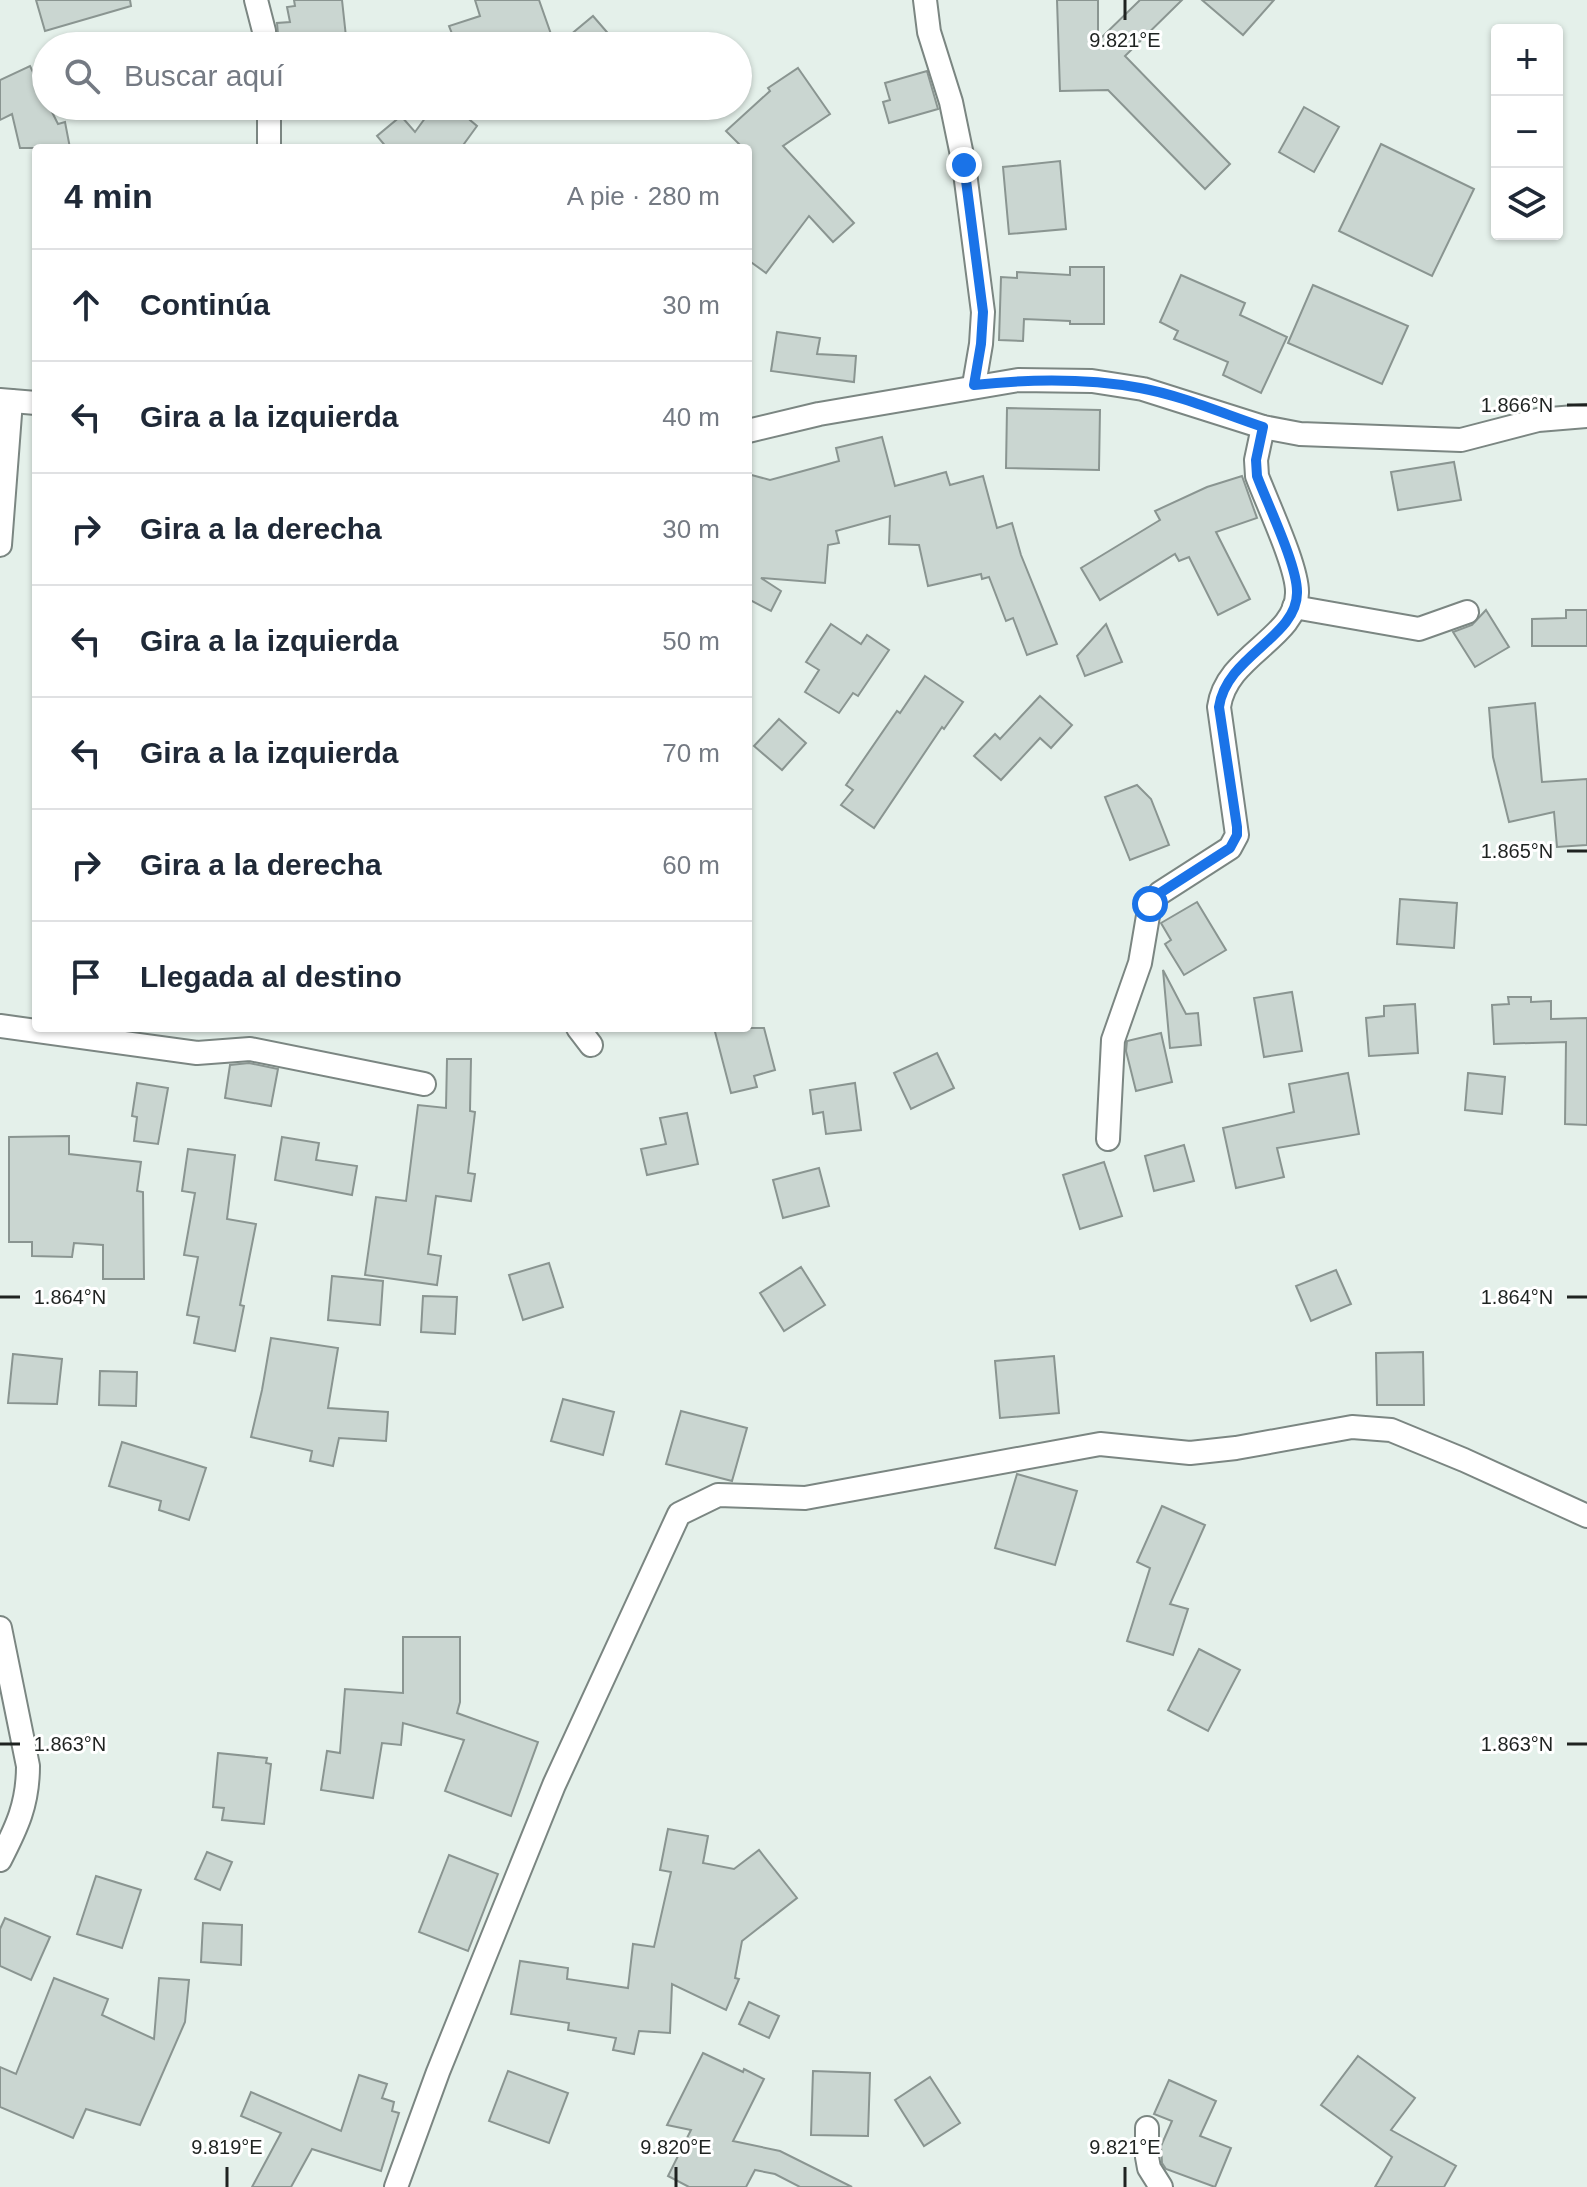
<!DOCTYPE html>
<html lang="es">
<meta charset="utf-8">
<style>
body{margin:0;font-family:Helvetica,sans-serif;background:#f2f2f3;color:#1f2937}
.controls{position:absolute;right:24px;top:24px;display:grid;overflow:hidden;border-radius:8px;box-shadow:0 2px 6px #0004}
.controls button{width:72px;height:72px;display:grid;place-items:center;padding:0;border:0;border-bottom:2px solid #e0e1e3;background:#fff;color:#1f2937;font:40px sans-serif}
.stop{position:absolute;width:24px;height:24px;margin:-18px;border:6px solid #1a73e8;border-radius:50%;background:#fff}
.stop.end{background:#1a73e8;border-color:#fff;box-shadow:0 2px 8px #0008}
.list{margin:0;padding:0;list-style:none}
h2{display:flex;justify-content:space-between;align-items:center;height:104px;margin:0;padding:0 32px;font-size:34px}
h2 small{font-size:26px;font-weight:400;color:#747a83}
.list li{display:grid;grid-template-columns:52px 1fr auto;gap:24px;align-items:center;box-sizing:border-box;height:112px;padding:0 32px;border-top:2px solid #e0e1e3}
.list b{display:block;font-size:30px;white-space:nowrap}
.list em{font-size:26px;font-style:normal;color:#747a83}
.icon{flex:none;width:44px;height:44px;fill:none;stroke:currentColor;stroke-width:2;stroke-linecap:round;stroke-linejoin:round}
.map{position:relative;flex:none;width:1587px;height:2187px;overflow:hidden}
.search{position:absolute;background:#fff;box-shadow:0 2px 6px #0004;left:32px;top:32px;width:720px;height:88px;display:flex;align-items:center;gap:20px;box-sizing:border-box;padding:0 28px;border-radius:44px;color:#747a83;font-size:30px}
.panel{position:absolute;background:#fff;box-shadow:0 2px 6px #0004;left:32px;top:144px;width:720px;height:888px;border-radius:8px}
.map>svg:first-child{display:block}
.building{fill:#cad6d1;stroke:#8a9591;stroke-width:2}
.lines{fill:none;stroke-linecap:round;stroke-linejoin:round}
.minor-casing{stroke:#7b8682;stroke-width:26}
.minor{stroke:#fff;stroke-width:22}
.route{stroke:#1a73e8;stroke-width:10}
.ticks{fill:none;stroke:#1f2321;stroke-width:3}
.ticks-label{font-size:20px;text-anchor:middle;fill:#1f2321;stroke:#fff;stroke-width:6;stroke-linejoin:round;paint-order:stroke}
</style>
<div class="map">
<svg width="1587" height="2187" viewBox="0 0 1587 2187">
<rect width="100%" height="100%" fill="#e4f0ea"/>
<!-- building -->
<g class="building">
<polygon points="36,0 130,0 131,6 45,31"/>
<polygon points="294,0 342,0 347,46 279,46 277,23 290,22 287,7 295,6"/>
<polygon points="475,0 539,0 552,37 526,46 457,46 449,26 480,16"/>
<polygon points="1057,0 1098,0 1098,41 1140,0 1182,0 1125,56 1230,164 1205,189 1108,90 1060,91"/>
<polygon points="1202,0 1274,0 1243,35"/>
<polygon points="593,16 619,46 557,46"/>
<polygon points="30,66 46,99 46,106 49,106 58,124 65,122 70,148 20,148 12,114 0,120 0,80"/>
<polygon points="798,68 830,114 783,146 854,223 833,242 809,216 766,273 748,260 748,148 743,148 726,131 770,91 768,88"/>
<polygon points="927,71 938,109 889,123 883,102 890,100 885,83"/>
<polygon points="434,106 480,106 470,120 477,126 461,148 387,148 377,136 401,116 415,132"/>
<polygon points="1304,107 1339,127 1314,172 1279,152"/>
<polygon points="1381,144 1474,189 1432,276 1339,231"/>
<polygon points="1060,161 1066,229 1009,234 1003,167"/>
<polygon points="1070,267 1104,267 1104,324 1070,324 1070,321 1024,319 1023,341 999,340 1001,277 1017,278 1017,272 1070,275"/>
<polygon points="1181,275 1245,303 1240,315 1287,337 1261,393 1223,375 1228,362 1174,339 1178,331 1160,322"/>
<polygon points="1313,285 1408,326 1382,384 1288,343"/>
<polygon points="777,332 820,338 817,354 856,356 854,382 771,371"/>
<polygon points="1007,408 1100,410 1099,470 1006,468"/>
<polygon points="882,437 895,486 946,472 950,485 983,476 997,528 1012,523 1021,555 1057,644 1027,655 1013,618 1006,621 989,577 982,579 981,574 928,586 919,545 889,544 890,516 836,531 839,543 828,545 825,583 761,578 781,591 771,611 748,599 748,474 770,480 814,468 839,461 836,448"/>
<polygon points="1454,462 1461,500 1398,510 1391,472"/>
<polygon points="1242,476 1257,518 1216,532 1250,599 1218,615 1189,557 1179,561 1175,554 1100,600 1081,568 1160,520 1155,511 1207,487"/>
<polygon points="1486,610 1509,647 1475,667 1453,632 1472,625"/>
<polygon points="1566,610 1587,610 1587,646 1532,646 1532,619 1566,618"/>
<polygon points="831,624 861,644 867,635 889,650 858,696 853,693 839,713 805,692 819,670 806,662"/>
<polygon points="1106,624 1122,662 1085,676 1077,656"/>
<polygon points="925,676 963,702 944,729 942,727 874,828 841,805 853,790 846,785 897,711 900,713"/>
<polygon points="1040,696 1072,725 1051,748 1040,738 1001,780 974,756 995,734 1000,739"/>
<polygon points="1535,703 1542,782 1587,779 1587,845 1557,847 1554,812 1509,822 1493,757 1489,708"/>
<polygon points="779,719 806,743 782,770 754,746"/>
<polygon points="1137,785 1151,799 1169,845 1130,860 1105,797"/>
<polygon points="1400,899 1457,903 1454,948 1397,944"/>
<polygon points="1197,902 1226,950 1184,975 1165,944 1171,940 1161,923"/>
<polygon points="1163,970 1186,1014 1198,1013 1201,1045 1170,1048"/>
<polygon points="1292,992 1302,1051 1264,1057 1254,998"/>
<polygon points="1508,997 1531,997 1531,1002 1551,1001 1551,1019 1587,1018 1587,1125 1565,1124 1566,1042 1494,1044 1492,1005 1509,1004"/>
<polygon points="1415,1004 1418,1053 1369,1056 1366,1018 1384,1016 1384,1006"/>
<polygon points="714,1028 764,1028 775,1070 754,1076 757,1087 731,1093"/>
<polygon points="1161,1033 1172,1082 1136,1091 1126,1051 1127,1041"/>
<polygon points="937,1053 954,1088 911,1109 894,1073"/>
<polygon points="447,1059 471,1059 470,1111 475,1112 468,1173 475,1174 471,1201 436,1196 428,1254 441,1256 437,1285 365,1275 376,1197 406,1201 418,1105 446,1108"/>
<polygon points="249,1063 278,1069 271,1106 225,1098 230,1065"/>
<polygon points="1348,1073 1359,1134 1277,1148 1284,1177 1236,1188 1223,1128 1294,1112 1289,1084"/>
<polygon points="1468,1073 1505,1077 1502,1114 1465,1110"/>
<polygon points="137,1083 168,1088 158,1144 134,1141 137,1117 132,1116"/>
<polygon points="855,1083 861,1130 826,1134 823,1112 813,1114 810,1090"/>
<polygon points="687,1113 698,1164 647,1175 641,1149 666,1144 660,1118"/>
<polygon points="69,1136 69,1154 141,1162 137,1191 143,1192 144,1279 103,1279 103,1245 74,1243 72,1257 32,1256 32,1242 9,1242 9,1137"/>
<polygon points="282,1137 319,1143 316,1160 357,1166 352,1195 275,1180"/>
<polygon points="1184,1145 1194,1181 1154,1191 1145,1156"/>
<polygon points="188,1149 235,1155 227,1219 256,1224 240,1305 244,1306 235,1351 194,1343 199,1317 187,1315 198,1257 184,1255 195,1193 182,1191"/>
<polygon points="1104,1162 1122,1216 1080,1229 1063,1175"/>
<polygon points="819,1168 829,1206 783,1218 773,1180"/>
<polygon points="549,1263 563,1307 523,1320 509,1275"/>
<polygon points="801,1267 825,1305 784,1331 760,1293"/>
<polygon points="1336,1270 1351,1304 1311,1321 1296,1286"/>
<polygon points="332,1276 383,1281 380,1325 328,1320"/>
<polygon points="423,1296 457,1297 455,1334 421,1332"/>
<polygon points="271,1338 338,1348 328,1408 388,1412 386,1441 339,1438 333,1466 310,1461 312,1451 251,1437 262,1390"/>
<polygon points="1423,1352 1424,1405 1377,1405 1376,1353"/>
<polygon points="13,1354 62,1359 57,1404 8,1403"/>
<polygon points="1054,1356 1059,1413 1000,1418 995,1361"/>
<polygon points="100,1371 137,1372 136,1406 99,1405"/>
<polygon points="563,1399 614,1412 603,1455 551,1441"/>
<polygon points="681,1411 747,1428 732,1481 666,1464"/>
<polygon points="122,1442 206,1468 189,1520 159,1510 161,1501 109,1486"/>
<polygon points="1017,1474 1077,1491 1055,1565 995,1548"/>
<polygon points="1162,1506 1205,1525 1170,1604 1188,1609 1173,1655 1127,1641 1150,1568 1137,1562"/>
<polygon points="403,1637 460,1637 460,1702 457,1713 538,1742 511,1816 445,1791 464,1740 403,1723 401,1745 382,1743 373,1798 321,1790 327,1751 340,1753 345,1689 403,1693"/>
<polygon points="1199,1649 1240,1670 1208,1731 1168,1710"/>
<polygon points="218,1753 267,1758 266,1763 271,1764 264,1824 222,1820 224,1808 213,1807"/>
<polygon points="668,1829 708,1836 703,1863 734,1869 759,1850 797,1898 742,1941 735,1978 739,1979 726,2010 672,1984 670,2033 639,2031 634,2054 613,2050 616,2038 568,2030 569,2023 511,2014 520,1961 568,1968 567,1979 628,1988 633,1944 654,1947 671,1872 660,1870"/>
<polygon points="207,1852 232,1862 220,1890 195,1879"/>
<polygon points="449,1855 498,1874 468,1951 419,1932"/>
<polygon points="96,1876 141,1890 122,1948 77,1934"/>
<polygon points="5,1918 50,1937 31,1980 0,1966 0,1929"/>
<polygon points="203,1923 242,1925 241,1965 201,1962"/>
<polygon points="54,1978 108,1999 102,2015 154,2039 159,1978 189,1980 185,2022 140,2125 86,2109 73,2138 0,2107 0,2067 16,2074"/>
<polygon points="749,2002 779,2016 769,2038 739,2024"/>
<polygon points="703,2053 743,2072 744,2069 764,2079 733,2141 780,2151 852,2187 800,2187 775,2174 755,2170 746,2187 689,2187 668,2176 691,2130 667,2125"/>
<polygon points="1358,2056 1415,2098 1391,2130 1456,2166 1444,2187 1375,2187 1392,2157 1321,2105"/>
<polygon points="508,2071 568,2093 549,2143 489,2121"/>
<polygon points="813,2071 870,2073 868,2136 811,2135"/>
<polygon points="359,2075 387,2084 382,2098 394,2102 392,2111 399,2113 381,2171 312,2149 291,2187 252,2187 281,2133 241,2116 251,2092 341,2131"/>
<polygon points="930,2077 960,2123 924,2146 895,2100"/>
<polygon points="1169,2080 1216,2101 1200,2136 1231,2148 1215,2187 1166,2169 1162,2163 1161,2146 1172,2121 1154,2114"/>
</g>
<g class="lines">
<!-- minor casing -->
<g class="minor-casing">
<g id="minor">
<polyline points="256,0 264,31 265,46"/>
<polyline points="925,0 929,32 951,102 964,165 983,312 981,344 974,385"/>
<polyline points="269,106 269,148"/>
<polyline points="0,400 36,403"/>
<polyline points="748,431 819,414 1018,380 1092,381 1143,389 1263,427 1300,434 1461,440 1538,420 1587,416"/>
<polyline points="0,545 11,401"/>
<polyline points="1294,607 1419,629 1467,612"/>
<polyline points="0,1026 197,1053 250,1049 424,1084"/>
<polyline points="578,1028 591,1045"/>
<path d="M1108 1139 1113 1040 1140 963 1150 904 1160 893 1230 848 1237 835 1219 707C1226 655 1297 638 1297 593 1298 568 1267 503 1257 476L1256 460 1263 427"/>
<path d="M0 1628 28 1766C28 1804 17 1827 0 1860"/>
<polyline points="1147,2128 1147,2157 1149,2168 1161,2187"/>
<polyline points="396,2187 438,2072 554,1785 679,1514 718,1495 805,1498 1100,1444 1190,1453 1236,1448 1352,1427 1391,1430 1464,1460 1587,1516"/>
</g>
</g>
<!-- minor -->
<use href="#minor" class="minor"/>
</g>
<g class="lines">
<!-- route -->
<path class="route" d="M964 165 983 312 981 344 974 385C1030 379 1085 378 1140 388 1180 395 1224 414 1263 427L1256 460 1257 476C1267 503 1298 567 1297 593 1297 637 1226 656 1219 707L1237 827V835L1230 848 1160 893 1150 904"/>
</g>
<!-- ticks -->
<path class="ticks" d="M1125 0V20M1567 405H1587M1567 851H1587M0 1297H20M1567 1297H1587M0 1744H20M1567 1744H1587M227 2167V2187M676 2167V2187M1125 2167V2187"/>
<g class="ticks-label">
<text x="1125" y="47">9.821°E</text>
<text x="1517" y="412">1.866°N</text>
<text x="1517" y="858">1.865°N</text>
<text x="70" y="1304">1.864°N</text>
<text x="1517" y="1304">1.864°N</text>
<text x="70" y="1751">1.863°N</text>
<text x="1517" y="1751">1.863°N</text>
<text x="227" y="2154">9.819°E</text>
<text x="676" y="2154">9.820°E</text>
<text x="1125" y="2154">9.821°E</text>
</g>
</svg>
<div class="controls">
<button>+</button>
<button>−</button>
<button><svg class="icon" aria-label="layers" viewBox="0 0 24 24"><path d="M12 4l9 5-9 5-9-5zM3 14l9 5 9-5"/></svg></button>
</div>
<div class="stop" style="left:1150px;top:904px"></div>
<div class="stop end" style="left:964px;top:165px"></div>
<div class="search"><svg class="icon" aria-label="search" viewBox="0 0 24 24"><circle cx="10" cy="10" r="6"/><path d="M15 15l6 6"/></svg>Buscar aquí</div>
<section class="panel">
<h2>4 min<small>A pie · 280 m</small></h2>
<ul class="list">
<li><svg class="icon" aria-label="ahead" viewBox="0 0 24 24"><path d="M12 20V5M6 11l6-6 6 6"/></svg><div><b>Continúa</b></div><em>30 m</em></li>
<li><svg class="icon" aria-label="left" viewBox="0 0 24 24"><path d="M17 20v-9H6M10 6l-5 5 5 5"/></svg><div><b>Gira a la izquierda</b></div><em>40 m</em></li>
<li><svg class="icon" aria-label="right" viewBox="0 0 24 24"><path d="M7 20v-9h11M14 6l5 5-5 5"/></svg><div><b>Gira a la derecha</b></div><em>30 m</em></li>
<li><svg class="icon" aria-label="left" viewBox="0 0 24 24"><path d="M17 20v-9H6M10 6l-5 5 5 5"/></svg><div><b>Gira a la izquierda</b></div><em>50 m</em></li>
<li><svg class="icon" aria-label="left" viewBox="0 0 24 24"><path d="M17 20v-9H6M10 6l-5 5 5 5"/></svg><div><b>Gira a la izquierda</b></div><em>70 m</em></li>
<li><svg class="icon" aria-label="right" viewBox="0 0 24 24"><path d="M7 20v-9h11M14 6l5 5-5 5"/></svg><div><b>Gira a la derecha</b></div><em>60 m</em></li>
<li><svg class="icon" aria-label="arrive" viewBox="0 0 24 24"><path d="M6 21V4h12l-3 4 3 4H6"/></svg><div><b>Llegada al destino</b></div></li>
</ul>
</section>
</div>
